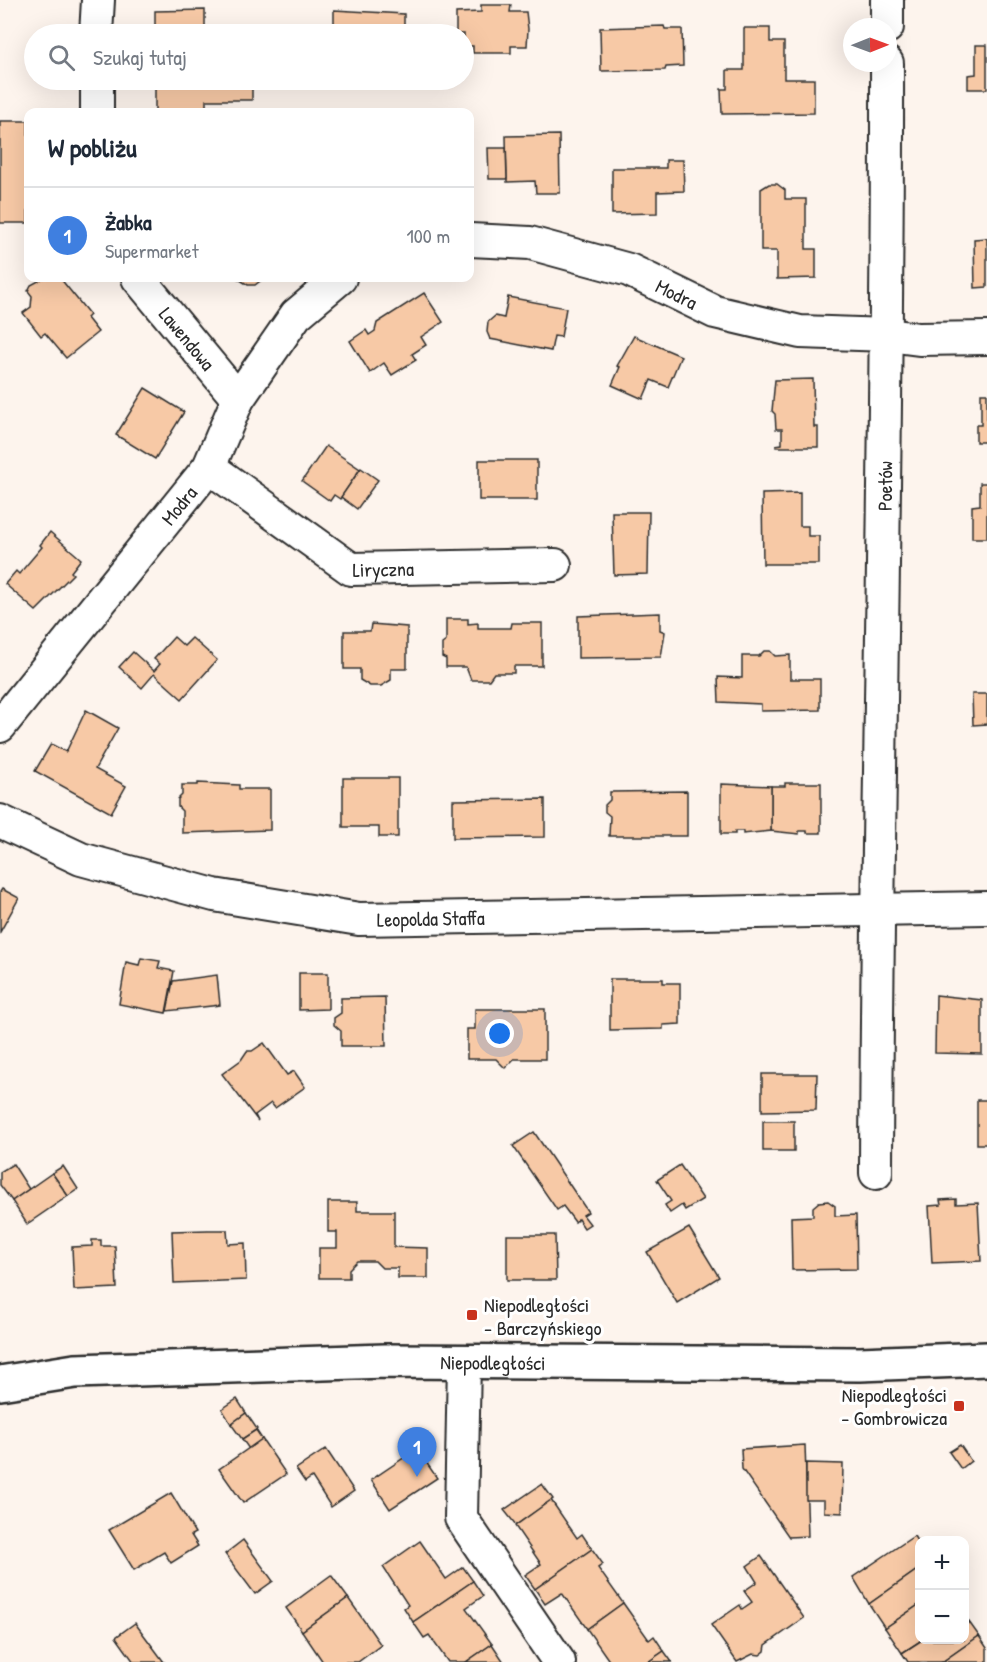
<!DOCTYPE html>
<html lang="pl">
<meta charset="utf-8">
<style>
body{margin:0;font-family:"Patrick Hand",sans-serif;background:#f6f6f7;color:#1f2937}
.controls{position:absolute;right:18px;bottom:18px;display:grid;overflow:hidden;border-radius:12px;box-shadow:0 6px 24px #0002}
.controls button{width:54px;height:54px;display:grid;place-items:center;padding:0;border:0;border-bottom:2px solid #e0e1e3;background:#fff;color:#1f2937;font:30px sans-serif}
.compass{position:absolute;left:843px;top:18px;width:54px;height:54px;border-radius:50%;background:#fff;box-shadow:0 6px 24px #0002;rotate:89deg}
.you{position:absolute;left:500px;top:1034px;width:21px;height:21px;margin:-15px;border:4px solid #fff;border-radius:50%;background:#1a73e8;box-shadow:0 0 0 9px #1a73e833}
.badge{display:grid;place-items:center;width:39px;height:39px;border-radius:50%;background:#1a73e8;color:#fff;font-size:20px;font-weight:700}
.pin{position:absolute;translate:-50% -50px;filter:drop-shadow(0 2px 3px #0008)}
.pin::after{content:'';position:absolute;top:32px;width:21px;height:18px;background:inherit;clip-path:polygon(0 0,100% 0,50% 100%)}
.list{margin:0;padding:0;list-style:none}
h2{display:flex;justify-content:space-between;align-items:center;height:78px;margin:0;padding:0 24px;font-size:26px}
h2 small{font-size:20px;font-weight:400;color:#747a83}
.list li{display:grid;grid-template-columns:39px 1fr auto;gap:18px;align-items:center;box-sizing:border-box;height:96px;padding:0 24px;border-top:2px solid #e0e1e3}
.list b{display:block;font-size:22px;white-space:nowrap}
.list p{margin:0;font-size:20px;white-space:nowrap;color:#747a83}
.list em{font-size:20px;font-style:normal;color:#747a83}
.icon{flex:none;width:33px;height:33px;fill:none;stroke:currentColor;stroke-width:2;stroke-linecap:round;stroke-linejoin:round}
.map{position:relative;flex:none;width:987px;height:1662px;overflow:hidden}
.search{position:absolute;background:#fff;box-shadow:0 6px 24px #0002;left:24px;top:24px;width:450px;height:66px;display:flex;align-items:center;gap:15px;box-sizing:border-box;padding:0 21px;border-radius:33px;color:#747a83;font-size:22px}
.panel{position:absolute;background:#fff;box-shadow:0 6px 24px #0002;left:24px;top:108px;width:450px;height:174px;border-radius:12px}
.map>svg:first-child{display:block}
.building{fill:#f7c9a6;stroke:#2b2b2b;stroke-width:1.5}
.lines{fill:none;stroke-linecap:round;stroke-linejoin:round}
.minor-casing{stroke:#2b2b2b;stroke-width:36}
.tertiary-casing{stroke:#2b2b2b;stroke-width:38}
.minor{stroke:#fff;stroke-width:32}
.tertiary{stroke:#fff;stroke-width:33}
.poi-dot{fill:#c8321e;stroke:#fff;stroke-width:2}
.labels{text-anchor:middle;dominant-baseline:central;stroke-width:6;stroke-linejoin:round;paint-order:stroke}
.street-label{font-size:20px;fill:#2b2b2b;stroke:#fff}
.poi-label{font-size:20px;fill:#2b2b2b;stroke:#fff;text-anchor:start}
</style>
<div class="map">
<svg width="987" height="1662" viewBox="0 0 987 1662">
<rect width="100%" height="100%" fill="#fdf4ed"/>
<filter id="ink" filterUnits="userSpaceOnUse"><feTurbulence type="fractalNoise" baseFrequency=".0167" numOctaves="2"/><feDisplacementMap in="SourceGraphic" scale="12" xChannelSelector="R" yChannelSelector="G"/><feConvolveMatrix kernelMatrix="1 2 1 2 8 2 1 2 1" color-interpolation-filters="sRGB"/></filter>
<g filter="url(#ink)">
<!-- building -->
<g class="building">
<polygon points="481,5 511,5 510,12 526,12 528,29 527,46 511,46 511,53 473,53 473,46 464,46 464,34 456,34 456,13 481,12"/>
<polygon points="205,10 205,34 155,34 155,11"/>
<polygon points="334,10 404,14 404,34 334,34"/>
<polygon points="664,26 665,29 682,29 683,66 666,67 665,70 601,71 600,28"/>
<polygon points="744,28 770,28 770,42 784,42 784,79 814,79 814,113 722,114 721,89 727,89 727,70 744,70"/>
<polygon points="976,45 987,45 987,89 968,89 968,75 976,74"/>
<polygon points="155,80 252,80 252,100 206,100 206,112 155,112"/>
<rect x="0" y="121" width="28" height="102"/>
<polygon points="559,135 560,193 536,193 535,181 507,182 506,136"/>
<polygon points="488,148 506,148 507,179 489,179"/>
<polygon points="666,160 683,160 684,191 657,192 657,213 612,214 612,168 666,168"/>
<polygon points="769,184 777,184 785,190 785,199 806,199 806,249 816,249 816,278 777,279 777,251 761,251 761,189"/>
<polygon points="987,238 987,287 975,288 974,239"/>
<polygon points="44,278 60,278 90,315 87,318 98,332 66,358 45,333 41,336 23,313 31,307 32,296 28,291 31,285"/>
<polygon points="237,278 264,278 255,285 248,285"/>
<polygon points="424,293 443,322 421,337 426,345 412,354 416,360 392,375 384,363 370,373 350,341 366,330 369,335 375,331 377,323"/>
<polygon points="508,297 566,308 561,337 554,336 551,351 490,339 487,332 488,322 495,316 504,318"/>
<polygon points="634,336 681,356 668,387 651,380 643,399 612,385 620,367 617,366"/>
<polygon points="813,379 814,427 818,427 818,447 776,447 776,445 782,444 782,429 776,429 775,414 772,411 775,380"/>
<polygon points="145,388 184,412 155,459 116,435"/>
<polygon points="981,393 987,393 987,442 976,442 976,425 981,425"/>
<polygon points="326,446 360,469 340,499 334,495 330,501 302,481"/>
<rect x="479" y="460" width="58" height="40"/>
<polygon points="361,468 378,480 357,509 341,497"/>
<polygon points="980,483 987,483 987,538 972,538 972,506 980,505"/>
<polygon points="800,493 800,526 808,526 808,536 819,536 819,564 763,564 762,494"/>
<polygon points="612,512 649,512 648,574 614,575"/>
<polygon points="50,532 81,559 71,572 73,574 36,611 5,584 16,571 19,574 42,547 40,545"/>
<polygon points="660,613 660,630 665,632 661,657 578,658 578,616"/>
<polygon points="446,619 468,619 468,624 478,623 478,628 511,628 512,623 542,623 542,666 514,666 514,673 494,673 489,680 471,680 466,667 446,667 446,659 442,657 442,644 446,641"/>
<polygon points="371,624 407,627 407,669 391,669 391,680 381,686 370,686 360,680 360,669 344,669 344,631 370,631"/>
<polygon points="174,637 184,646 192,638 217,660 182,699 154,674 142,688 119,667 133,652 154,671 160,664 154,659"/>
<polygon points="764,651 770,651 775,656 790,655 790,679 820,679 820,710 761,711 761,704 719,702 718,677 742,678 742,656 759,656"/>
<polygon points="972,694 987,694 987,724 973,725"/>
<polygon points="86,710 118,728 95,769 126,786 111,813 35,771 51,744 66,752"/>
<polygon points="343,778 398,778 398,837 379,837 379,827 343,827"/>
<polygon points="198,783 239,785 239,789 270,789 270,830 182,833 182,811 178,807 178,799 182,795 182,785 198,785"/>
<polygon points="785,783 821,783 821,833 807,833 807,831 799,831 799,834 771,831 771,786 785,786"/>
<polygon points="721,784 771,786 771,831 743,834 743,831 735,831 735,834 721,834"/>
<polygon points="687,791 687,836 609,836 610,816 605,812 605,805 610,800 610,792"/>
<polygon points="545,799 545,837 453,838 453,800"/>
<polygon points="2,889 19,898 0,932 0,892"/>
<polygon points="141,958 160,961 158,968 174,971 166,1013 119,1004 126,962 139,965"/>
<polygon points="299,973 328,973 328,1009 299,1010"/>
<polygon points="217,975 220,1005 167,1011 173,981"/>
<polygon points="610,979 663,979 663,983 680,983 680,1024 663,1025 663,1029 610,1030"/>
<polygon points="936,995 982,1000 982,1054 935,1053"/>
<polygon points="385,997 386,1046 341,1046 341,1031 334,1025 334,1018 341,1013 341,998"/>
<polygon points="475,1009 545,1009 545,1059 514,1059 505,1068 496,1059 467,1059 467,1029 475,1029"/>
<polygon points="264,1043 287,1075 294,1071 305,1087 275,1108 271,1103 255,1115 258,1121 222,1074 241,1060 247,1051 252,1051"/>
<polygon points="762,1074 817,1074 816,1110 762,1111"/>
<rect x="977" y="1100" width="10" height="44"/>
<rect x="763" y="1121" width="31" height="30"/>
<polygon points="534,1132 588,1212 583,1215 590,1224 584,1228 578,1219 575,1222 563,1206 557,1210 513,1146"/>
<polygon points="13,1164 29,1189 12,1201 0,1185 0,1172"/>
<polygon points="680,1165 703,1199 685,1210 682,1205 670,1213 665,1205 671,1201 657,1180"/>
<polygon points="63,1166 78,1189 68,1196 52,1173"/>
<polygon points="52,1173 68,1196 27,1224 12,1201"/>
<polygon points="956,1199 956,1204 978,1203 981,1261 932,1263 929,1206 941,1205 940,1200"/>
<polygon points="828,1201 835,1206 835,1216 856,1215 857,1269 792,1270 791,1217 813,1216 813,1207 819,1202"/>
<polygon points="328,1202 357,1202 357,1211 394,1211 394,1247 428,1248 428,1278 398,1278 398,1268 382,1268 375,1261 357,1261 349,1269 349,1278 319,1278 319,1248 337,1248 337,1232 328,1232"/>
<polygon points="689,1228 719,1277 677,1303 647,1252"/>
<polygon points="208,1230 227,1230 228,1244 245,1243 246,1280 174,1283 172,1231"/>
<polygon points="507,1235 555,1235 556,1280 507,1280"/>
<polygon points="92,1240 101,1240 101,1246 115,1246 117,1288 74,1290 72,1247 92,1246"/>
<polygon points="237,1399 246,1413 231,1424 222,1409"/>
<polygon points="246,1413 257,1429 242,1439 231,1424"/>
<polygon points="256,1430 262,1439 249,1449 242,1439"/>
<polygon points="262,1439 286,1474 243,1503 219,1469"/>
<polygon points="805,1445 808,1536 789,1537 742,1469 741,1449"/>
<polygon points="960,1445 971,1461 961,1469 949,1452"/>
<polygon points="326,1449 354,1491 331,1507 312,1477 305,1482 296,1469"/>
<polygon points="417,1449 437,1478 390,1509 371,1480"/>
<polygon points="806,1463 843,1464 842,1513 824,1512 824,1500 806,1500"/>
<polygon points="542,1484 553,1499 516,1525 504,1510"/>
<polygon points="171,1493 195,1533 191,1535 198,1546 171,1563 164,1552 134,1570 109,1530"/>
<polygon points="551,1500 577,1538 582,1534 592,1549 535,1589 525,1575 541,1564 515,1526"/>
<polygon points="914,1536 920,1546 920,1568 869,1604 853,1577"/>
<polygon points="243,1540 273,1581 255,1594 225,1554"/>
<polygon points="420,1541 446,1579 463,1567 473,1581 413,1622 404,1608 408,1605 383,1567"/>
<polygon points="592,1549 603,1564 598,1568 623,1603 587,1629 562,1593 545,1604 535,1589"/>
<polygon points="761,1556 804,1618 766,1645 765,1651 760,1655 753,1654 737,1662 711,1625 740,1605 742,1609 752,1602 744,1591 757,1582 747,1566"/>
<polygon points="920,1568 920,1604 885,1628 869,1604"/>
<polygon points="331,1575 348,1598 302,1631 286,1608"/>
<polygon points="473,1581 483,1596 466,1608 492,1644 466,1662 448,1662 429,1635 424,1638 413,1622"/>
<polygon points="348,1598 381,1645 358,1662 323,1662 302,1631"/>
<polygon points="623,1603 649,1640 654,1636 664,1651 648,1662 610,1662 587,1629"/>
<polygon points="920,1604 920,1640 922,1640 902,1653 885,1628"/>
<polygon points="964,1615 979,1636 942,1662 908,1662 902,1653 922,1640 964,1640"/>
<polygon points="135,1623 164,1662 134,1662 116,1637"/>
<polygon points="979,1636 987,1648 987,1662 942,1662"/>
<polygon points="492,1644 504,1662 466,1662"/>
<polygon points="664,1651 672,1662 648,1662"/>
</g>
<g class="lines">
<!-- minor casing -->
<g class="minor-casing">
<g id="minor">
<polyline points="887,0 887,27"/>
<polyline points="96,34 98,0"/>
<polyline points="97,80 97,112"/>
<path id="s1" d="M470 240 530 243 629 270 715 312 800 332 888 335 919 339 987 338"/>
<path id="s2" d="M138 278 238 399"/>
<path id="s3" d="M209 467 351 569 555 565"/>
<path id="s4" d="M0 726 209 467 238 399 296 315 340 278"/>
<path id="s5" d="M0 821 81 859 214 895 359 919 987 908"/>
<path id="s6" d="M876 1173C877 803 888 433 887 63"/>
<polyline points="464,1361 461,1518 559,1662"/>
</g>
</g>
<!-- tertiary casing -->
<g class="tertiary-casing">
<g id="tertiary">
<path id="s7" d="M0 1383 75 1371 385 1361 860 1364 987 1359"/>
</g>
</g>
<!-- minor -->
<use href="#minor" class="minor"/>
<!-- tertiary -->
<use href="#tertiary" class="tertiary"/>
</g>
</g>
<!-- markers -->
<g class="poi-dot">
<rect x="466" y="1309" width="12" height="12" rx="3"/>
<rect x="953" y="1400" width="12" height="12" rx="3"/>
</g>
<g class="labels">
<!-- street labels -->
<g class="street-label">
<text stroke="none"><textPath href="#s1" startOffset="216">Modra</textPath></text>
<text stroke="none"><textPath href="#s2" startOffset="78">Lawendowa</textPath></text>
<text stroke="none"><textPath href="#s6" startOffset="687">Poetów</textPath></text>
<text stroke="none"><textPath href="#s4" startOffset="284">Modra</textPath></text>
<text stroke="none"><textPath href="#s3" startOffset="207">Liryczna</textPath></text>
<text stroke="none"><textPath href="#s5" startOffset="446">Leopolda Staffa</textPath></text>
<text stroke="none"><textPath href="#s7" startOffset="494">Niepodległości</textPath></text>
</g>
<!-- poi labels -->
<g class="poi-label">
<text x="484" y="1304">Niepodległości<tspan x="484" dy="23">- Barczyńskiego</tspan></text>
<text x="947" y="1394" text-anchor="end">Niepodległości<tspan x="947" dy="23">- Gombrowicza</tspan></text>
</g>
</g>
</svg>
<div class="controls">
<button>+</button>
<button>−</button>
</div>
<svg class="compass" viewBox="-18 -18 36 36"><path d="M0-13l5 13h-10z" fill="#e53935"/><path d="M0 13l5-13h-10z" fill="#747a83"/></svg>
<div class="you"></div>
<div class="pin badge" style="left:417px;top:1477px;background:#3f7fe0">1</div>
<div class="search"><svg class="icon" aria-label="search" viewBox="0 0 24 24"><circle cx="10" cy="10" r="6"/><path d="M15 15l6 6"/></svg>Szukaj tutaj</div>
<section class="panel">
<h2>W pobliżu<small></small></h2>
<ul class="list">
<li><span class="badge" style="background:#3f7fe0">1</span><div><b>Żabka</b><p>Supermarket</p></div><em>100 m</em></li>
</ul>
</section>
</div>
